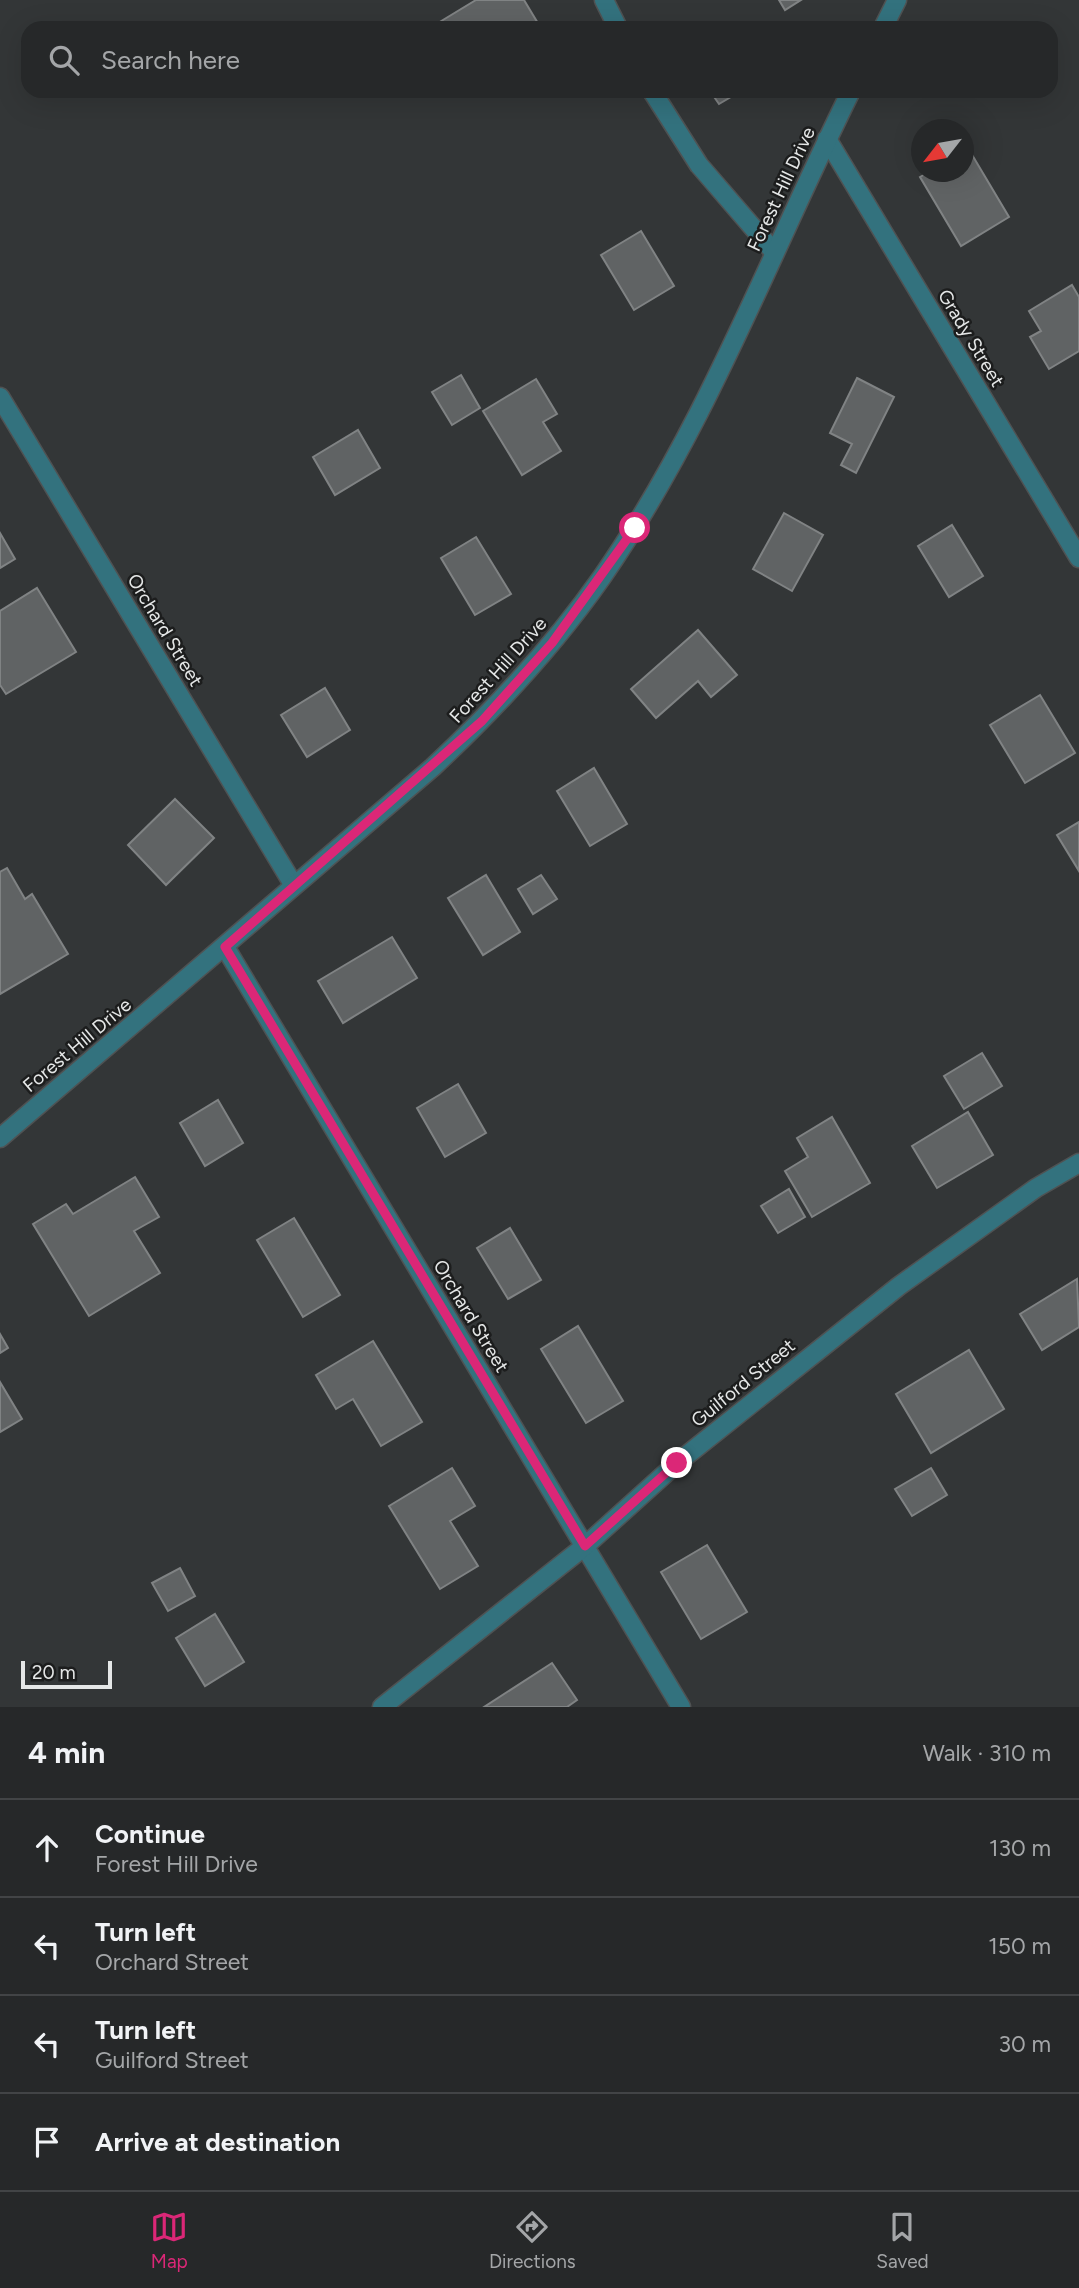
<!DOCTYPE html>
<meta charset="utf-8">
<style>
body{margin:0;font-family:Figtree,sans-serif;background:#2e3031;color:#f1f3f6}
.compass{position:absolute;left:911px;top:119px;width:63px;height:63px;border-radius:50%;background:#262829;box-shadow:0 7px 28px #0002;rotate:239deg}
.scale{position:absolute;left:21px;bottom:18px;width:91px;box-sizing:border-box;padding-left:7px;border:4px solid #e5e7e7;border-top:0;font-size:19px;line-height:24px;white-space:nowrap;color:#e5e7e7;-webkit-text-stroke:5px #1c1d1d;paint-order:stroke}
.stop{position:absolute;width:21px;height:21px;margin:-16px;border:5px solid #db2777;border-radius:50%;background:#fff}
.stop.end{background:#db2777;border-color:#fff;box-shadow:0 2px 7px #0008}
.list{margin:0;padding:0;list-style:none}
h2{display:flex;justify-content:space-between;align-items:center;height:91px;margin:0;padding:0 28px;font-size:30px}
h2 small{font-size:23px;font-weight:400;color:#a4a6a8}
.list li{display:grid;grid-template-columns:46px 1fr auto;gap:21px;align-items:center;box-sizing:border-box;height:98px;padding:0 28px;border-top:2px solid #424446}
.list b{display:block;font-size:26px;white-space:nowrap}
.list p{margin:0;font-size:23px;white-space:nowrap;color:#a4a6a8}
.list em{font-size:23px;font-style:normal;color:#a4a6a8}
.icon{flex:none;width:38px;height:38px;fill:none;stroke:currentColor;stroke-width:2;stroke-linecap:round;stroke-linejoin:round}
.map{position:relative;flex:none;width:1079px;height:1707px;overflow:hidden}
.search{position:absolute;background:#262829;box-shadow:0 7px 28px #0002;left:21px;right:21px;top:21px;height:77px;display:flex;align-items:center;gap:18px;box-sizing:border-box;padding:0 24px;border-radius:21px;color:#a4a6a8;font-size:26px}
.sheet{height:483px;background:#262829}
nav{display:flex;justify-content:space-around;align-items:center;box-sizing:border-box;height:98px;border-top:2px solid #424446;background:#262829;font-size:19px;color:#a4a6a8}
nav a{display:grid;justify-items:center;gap:4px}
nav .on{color:#db2777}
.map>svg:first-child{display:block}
.building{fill:#606364;stroke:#808384;stroke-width:2}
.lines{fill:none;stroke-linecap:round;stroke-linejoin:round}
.minor-casing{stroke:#4f5253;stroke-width:21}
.minor{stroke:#33727e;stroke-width:18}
.route{stroke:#db2777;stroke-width:9}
.labels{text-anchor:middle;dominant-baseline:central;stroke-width:5;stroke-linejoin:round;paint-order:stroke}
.street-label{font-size:19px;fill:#e5e7e7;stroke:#1c1d1d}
</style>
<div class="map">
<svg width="1079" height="1707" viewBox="0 0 1079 1707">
<rect width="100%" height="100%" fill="#333637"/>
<!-- building -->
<g class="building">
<polygon points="476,0 524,0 539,25 534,28 441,28 438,23"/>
<polygon points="779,0 801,0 785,10"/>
<polygon points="710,91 741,91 719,104"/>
<polygon points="968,148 1009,217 961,246 920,177 929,172 964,172 964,151"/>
<polygon points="641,231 674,286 634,310 601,255"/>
<polygon points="1072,285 1079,297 1079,351 1049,369 1030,337 1041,331 1029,311"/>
<polygon points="461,375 480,408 452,425 432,392"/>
<polygon points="857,378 894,397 856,473 841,465 852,444 830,433"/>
<polygon points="536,379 557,414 543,422 561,451 522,475 483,411"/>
<polygon points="358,430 380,468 335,495 313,457"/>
<polygon points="784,513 823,535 792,591 753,569"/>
<polygon points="952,525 983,576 949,597 918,546"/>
<polygon points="0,533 15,559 0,568"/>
<polygon points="476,537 511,594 475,615 441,558"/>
<polygon points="37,588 76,652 6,694 0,685 0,611"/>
<polygon points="698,630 737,675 711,697 698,681 656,718 631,689"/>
<polygon points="325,688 350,730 307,757 281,715"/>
<polygon points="1040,695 1075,753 1025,783 990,725"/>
<polygon points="594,768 627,824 590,846 557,791"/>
<polygon points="175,799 214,838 166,885 128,845"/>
<polygon points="1079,822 1079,871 1057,835"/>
<polygon points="7,868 25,899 32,894 68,954 0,994 0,872"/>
<polygon points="486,875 520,932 483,955 448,898"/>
<polygon points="541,875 557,899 533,914 518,889"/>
<polygon points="392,937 417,978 343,1023 318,981"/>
<polygon points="982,1053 1002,1086 964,1109 944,1076"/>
<polygon points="458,1084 486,1133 445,1157 417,1108"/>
<polygon points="218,1100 243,1143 205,1166 180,1123"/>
<polygon points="968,1112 993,1155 937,1188 912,1146"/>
<polygon points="832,1117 870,1183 812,1217 785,1171 808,1157 797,1138"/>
<polygon points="135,1177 159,1217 134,1231 160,1273 89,1316 33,1224 66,1204 73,1214"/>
<polygon points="789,1189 805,1217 778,1233 761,1206"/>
<polygon points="294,1218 340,1295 303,1317 257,1240"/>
<polygon points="510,1228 541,1280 508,1299 477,1248"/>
<polygon points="1077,1279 1079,1327 1042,1350 1020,1314"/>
<polygon points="578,1326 623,1401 586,1423 541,1349"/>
<polygon points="0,1334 8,1348 0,1353"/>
<polygon points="373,1341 422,1422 381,1446 353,1399 336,1409 316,1375"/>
<polygon points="969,1350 1004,1409 931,1453 896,1394"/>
<polygon points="0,1382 22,1419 0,1432"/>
<polygon points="452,1468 475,1506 450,1521 478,1566 440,1589 389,1506"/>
<polygon points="931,1468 947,1495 912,1516 895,1489"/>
<polygon points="707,1545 747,1612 701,1639 661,1572"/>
<polygon points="180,1568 195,1596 168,1611 152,1583"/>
<polygon points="215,1614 244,1662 205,1686 176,1638"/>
<polygon points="552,1663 577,1700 567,1707 484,1707"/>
</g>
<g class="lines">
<!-- minor casing -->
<g class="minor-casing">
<g id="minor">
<polyline points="604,0 618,28"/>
<polyline points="883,28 897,0"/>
<polyline points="652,91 699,165 774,252"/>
<polyline points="827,139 1079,558"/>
<polyline points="0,397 293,884"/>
<polyline points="225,947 681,1707"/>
<path d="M0 1138 433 767C495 709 553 647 602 577 706 427 770 254 851 91"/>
<polyline points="382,1707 585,1546 677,1463 899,1286 1036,1188 1079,1163"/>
</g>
</g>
<!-- minor -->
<use href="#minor" class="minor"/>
</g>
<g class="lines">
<!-- route -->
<polyline class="route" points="635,528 552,643 482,721 225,947 585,1546 677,1463"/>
</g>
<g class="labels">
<!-- street labels -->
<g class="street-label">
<text transform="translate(781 189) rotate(-65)">Forest Hill Drive</text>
<text transform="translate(971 338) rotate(59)">Grady Street</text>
<text transform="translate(165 630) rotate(59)">Orchard Street</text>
<text transform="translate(498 670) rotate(-48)">Forest Hill Drive</text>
<text transform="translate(77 1045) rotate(-40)">Forest Hill Drive</text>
<text transform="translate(471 1316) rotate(59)">Orchard Street</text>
<text transform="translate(743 1383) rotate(-39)">Guilford Street</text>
</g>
</g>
</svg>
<svg class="compass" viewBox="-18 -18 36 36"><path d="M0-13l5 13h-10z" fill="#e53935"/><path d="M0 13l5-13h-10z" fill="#a4a6a8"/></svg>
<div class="scale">20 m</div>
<div class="stop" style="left:635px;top:528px"></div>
<div class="stop end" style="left:677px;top:1463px"></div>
<div class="search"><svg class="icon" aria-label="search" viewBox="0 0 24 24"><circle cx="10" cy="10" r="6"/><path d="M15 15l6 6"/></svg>Search here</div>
</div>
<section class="sheet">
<h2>4 min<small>Walk · 310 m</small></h2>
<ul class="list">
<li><svg class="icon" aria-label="ahead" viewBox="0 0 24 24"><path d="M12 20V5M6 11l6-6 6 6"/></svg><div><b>Continue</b><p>Forest Hill Drive</p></div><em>130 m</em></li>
<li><svg class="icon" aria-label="left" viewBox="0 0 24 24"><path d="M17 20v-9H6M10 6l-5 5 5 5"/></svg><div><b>Turn left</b><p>Orchard Street</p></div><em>150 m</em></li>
<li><svg class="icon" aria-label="left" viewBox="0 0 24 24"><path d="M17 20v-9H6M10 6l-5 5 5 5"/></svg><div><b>Turn left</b><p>Guilford Street</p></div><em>30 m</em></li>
<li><svg class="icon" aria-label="arrive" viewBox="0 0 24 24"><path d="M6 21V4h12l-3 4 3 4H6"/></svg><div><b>Arrive at destination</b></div></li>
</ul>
</section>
<nav>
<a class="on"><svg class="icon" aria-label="map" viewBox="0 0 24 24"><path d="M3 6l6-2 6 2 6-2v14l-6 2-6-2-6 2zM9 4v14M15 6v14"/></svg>Map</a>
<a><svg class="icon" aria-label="directions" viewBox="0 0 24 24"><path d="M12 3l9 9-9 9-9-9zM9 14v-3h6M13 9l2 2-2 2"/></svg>Directions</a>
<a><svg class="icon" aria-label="saved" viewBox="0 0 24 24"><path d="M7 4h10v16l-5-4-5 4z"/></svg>Saved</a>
</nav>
